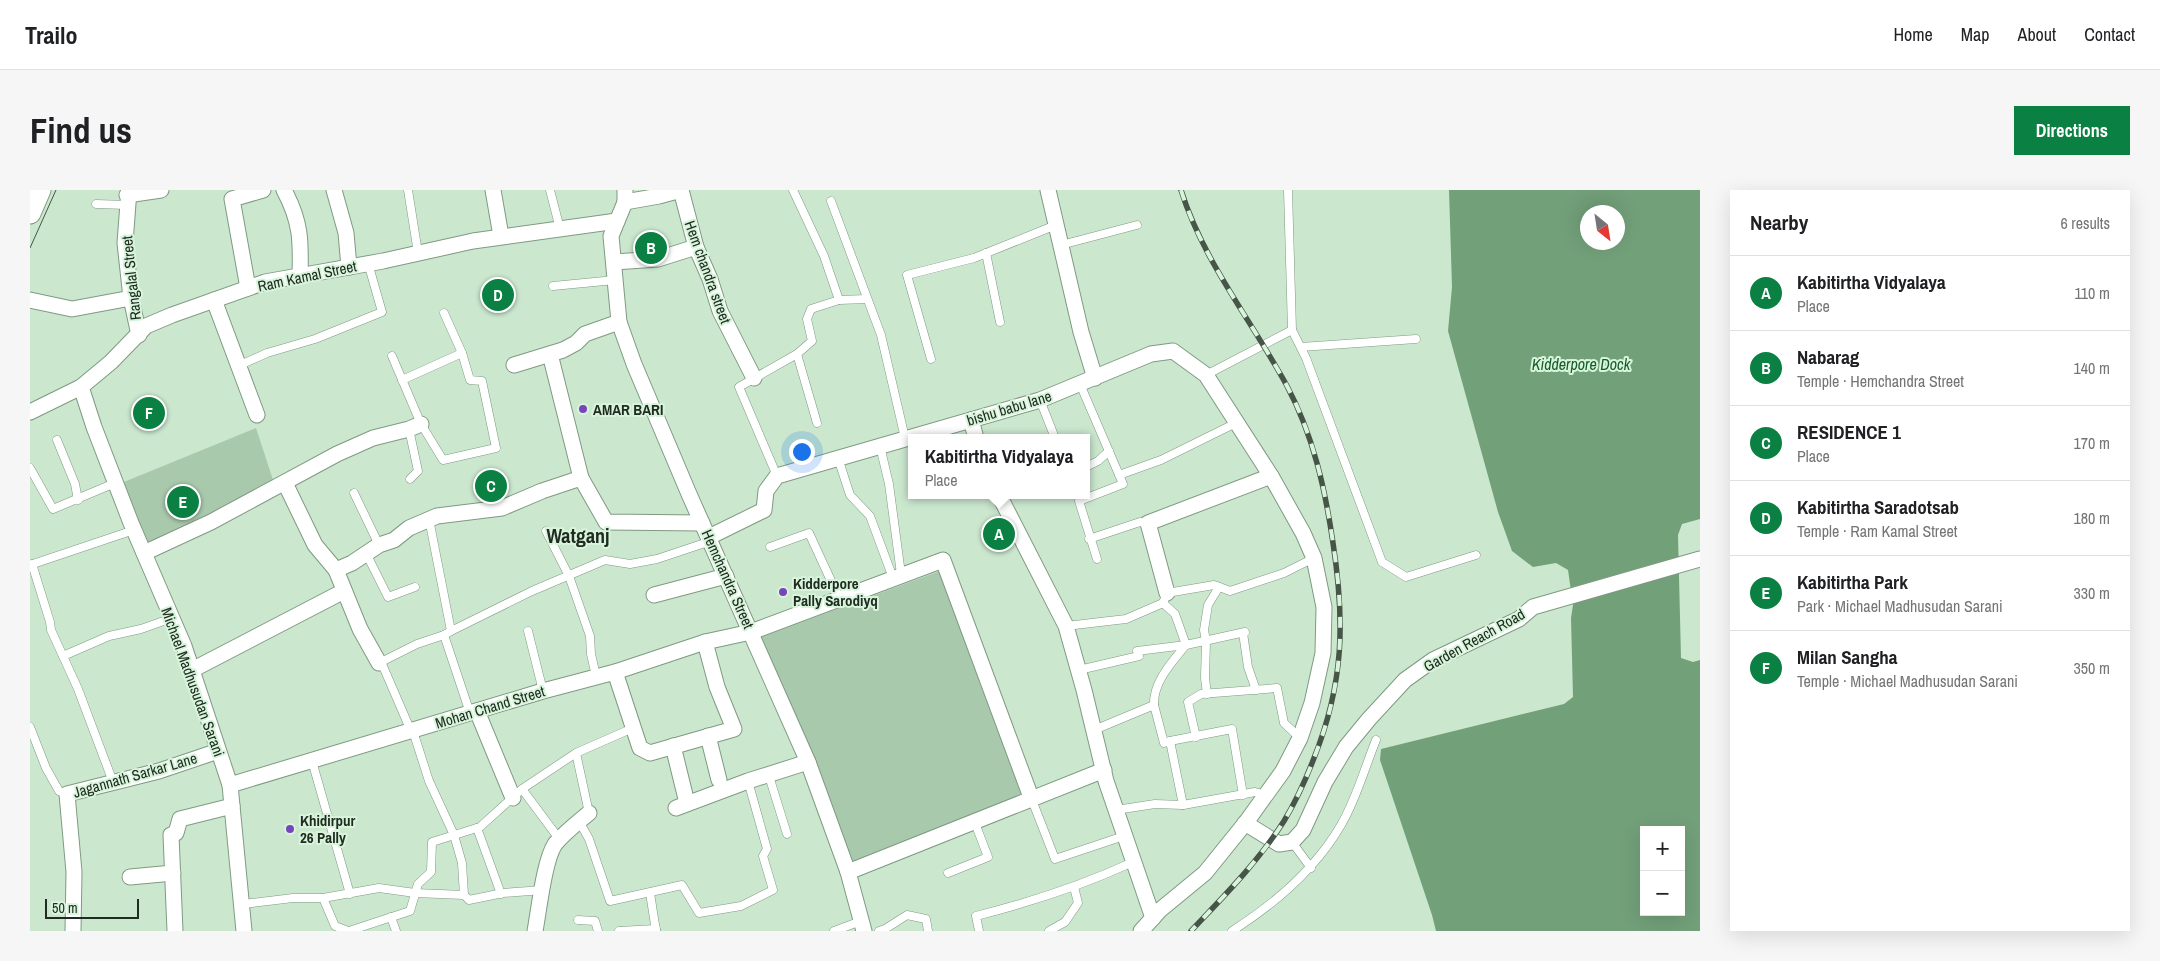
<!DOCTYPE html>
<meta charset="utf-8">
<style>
body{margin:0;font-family:"Archivo Narrow",sans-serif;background:#f6f6f6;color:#202124}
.controls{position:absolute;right:15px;bottom:15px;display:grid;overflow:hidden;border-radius:0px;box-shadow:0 5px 20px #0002}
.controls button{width:45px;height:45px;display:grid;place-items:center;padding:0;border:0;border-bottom:1px solid #e0e0e0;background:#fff;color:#202124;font:25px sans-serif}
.compass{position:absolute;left:1550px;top:15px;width:45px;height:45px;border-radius:50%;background:#fff;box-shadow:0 5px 20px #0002;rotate:150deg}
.scale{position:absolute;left:15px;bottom:12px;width:94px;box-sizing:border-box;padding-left:5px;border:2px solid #202b21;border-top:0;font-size:14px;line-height:18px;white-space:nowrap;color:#202b21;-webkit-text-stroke:4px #d8f5dc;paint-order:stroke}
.you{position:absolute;left:771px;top:261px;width:18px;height:18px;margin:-12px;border:4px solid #fff;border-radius:50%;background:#1a73e8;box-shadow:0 0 0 8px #1a73e833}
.badge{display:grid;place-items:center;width:32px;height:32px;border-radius:50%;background:#0b8043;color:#fff;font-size:16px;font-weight:700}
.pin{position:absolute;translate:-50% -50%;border:2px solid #fff;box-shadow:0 1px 5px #0006}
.popup{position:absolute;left:878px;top:244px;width:182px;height:65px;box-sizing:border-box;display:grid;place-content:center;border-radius:0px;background:#fff;filter:drop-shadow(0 1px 4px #0005);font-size:16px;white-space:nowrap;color:#757577}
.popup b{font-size:19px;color:#202124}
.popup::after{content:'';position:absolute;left:50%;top:100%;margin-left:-10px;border:10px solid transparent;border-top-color:#fff}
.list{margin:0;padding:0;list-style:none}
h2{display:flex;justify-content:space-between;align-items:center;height:65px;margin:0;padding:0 20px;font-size:21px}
h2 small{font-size:16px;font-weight:400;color:#757577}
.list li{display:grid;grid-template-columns:32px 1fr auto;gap:15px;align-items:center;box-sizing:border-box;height:75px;padding:0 20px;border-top:1px solid #e0e0e0}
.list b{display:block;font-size:19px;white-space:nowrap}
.list p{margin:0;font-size:16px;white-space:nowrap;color:#757577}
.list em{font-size:16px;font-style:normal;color:#757577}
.map{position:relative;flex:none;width:1670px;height:741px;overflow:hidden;border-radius:0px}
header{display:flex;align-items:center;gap:30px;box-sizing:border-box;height:70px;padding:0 25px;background:#fff;border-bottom:1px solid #e0e0e0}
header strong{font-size:24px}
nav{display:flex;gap:28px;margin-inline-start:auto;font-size:18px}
.intro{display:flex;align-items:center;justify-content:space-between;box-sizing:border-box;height:120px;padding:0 30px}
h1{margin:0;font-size:35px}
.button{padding:12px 22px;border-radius:0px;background:#0b8043;color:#fff;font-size:18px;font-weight:700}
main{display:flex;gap:30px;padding:0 30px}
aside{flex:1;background:#fff;border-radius:0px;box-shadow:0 5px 20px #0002}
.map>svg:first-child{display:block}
.green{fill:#a9c9ad}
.water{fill:#72a079;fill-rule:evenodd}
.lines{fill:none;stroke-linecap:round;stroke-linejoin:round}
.service-casing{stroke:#7f9a82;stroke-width:9}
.minor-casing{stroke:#7f9a82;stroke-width:17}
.secondary-casing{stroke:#7f9a82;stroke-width:23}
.service{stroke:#fff;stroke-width:8}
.minor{stroke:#fff;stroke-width:15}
.secondary{stroke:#fff;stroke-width:21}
.tram{stroke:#465548;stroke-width:1}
.rail-casing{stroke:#465548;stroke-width:5.5}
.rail{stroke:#d8f5dc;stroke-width:4;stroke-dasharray:11;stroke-linecap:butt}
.poi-dot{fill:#7645bc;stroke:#d8f5dc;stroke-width:2}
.labels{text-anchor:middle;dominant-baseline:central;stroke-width:4;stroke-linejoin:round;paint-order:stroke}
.street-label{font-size:15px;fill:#202b21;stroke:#d8f5dc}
.poi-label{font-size:15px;font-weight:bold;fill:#202b21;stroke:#d8f5dc;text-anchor:start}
.water-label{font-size:16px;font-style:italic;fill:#155c2a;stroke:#d8f5dc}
.district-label{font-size:20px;font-weight:bold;fill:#202b21;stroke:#d8f5dc}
</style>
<header>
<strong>Trailo</strong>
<nav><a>Home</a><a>Map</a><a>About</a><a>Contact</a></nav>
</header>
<div class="intro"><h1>Find us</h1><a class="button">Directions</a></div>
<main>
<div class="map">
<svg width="1670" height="741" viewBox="0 0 1670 741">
<rect width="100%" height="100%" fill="#cbe8cf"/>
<!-- green -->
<g class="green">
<polygon points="226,238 244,293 116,360 89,294"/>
<polygon points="910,381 996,607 821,674 728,448"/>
</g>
<!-- water -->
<path class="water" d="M1419 0H1670V329L1652 334 1648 345 1651 468 1663 472 1670 470V741H1406L1402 725 1350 570 1351 559 1534 514 1543 507 1541 428 1543 415 1538 380 1526 373 1503 377 1482 361 1468 322 1418 141 1422 97ZM1558 22H1588V52H1558ZM1614 640H1651V722H1614Z"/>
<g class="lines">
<!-- service casing -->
<g class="service-casing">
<g id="service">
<polyline points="378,0 388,63"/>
<polyline points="520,0 530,39"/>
<polyline points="763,0 794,66 809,110"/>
<polyline points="801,11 851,145 875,248"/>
<polyline points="66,14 97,15"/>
<polyline points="1031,55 1107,35"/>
<polyline points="956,63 970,132"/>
<polyline points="523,96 585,90"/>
<polyline points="1262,140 1276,168 1352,372 1376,387 1446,365"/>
<polyline points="1271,157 1386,149"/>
<polyline points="767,164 787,233"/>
<polyline points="362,166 391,234 413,270 466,258 452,191 440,190 432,163 414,123"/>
<polyline points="901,169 877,85 944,68 1026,35"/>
<polyline points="208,176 237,163 285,149 352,122 338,73"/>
<polyline points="1176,185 1262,140 1258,0"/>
<polyline points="372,190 432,163"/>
<polyline points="1050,194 1093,294 1049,311 1067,369"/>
<polyline points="1010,210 1025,248"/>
<polyline points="379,239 388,281 380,289"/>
<polyline points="27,250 45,294 48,310"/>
<polyline points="850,256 859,294 871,384"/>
<polyline points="808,268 820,305 840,326 863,388"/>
<polyline points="1056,277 1068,271 1079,261"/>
<polyline points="0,278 23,319 85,293"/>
<polyline points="1089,285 1131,270 1208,232"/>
<polyline points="747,286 709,197 767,164 782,151 777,129 781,119 809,110 836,109"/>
<polyline points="324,303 349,355"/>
<polyline points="399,329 421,441 414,445 440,523"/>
<polyline points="516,341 539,386 560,446 561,464 566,486"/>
<polyline points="1059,349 1110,332 1118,333"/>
<polyline points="740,357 779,343 809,408"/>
<polyline points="336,363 358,407 385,397"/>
<polyline points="2,374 20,432 21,440 48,499 83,592"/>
<polyline points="0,375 104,340"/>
<polyline points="1036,436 1096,429 1133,413 1137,403 1184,395 1200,401 1254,383 1284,368"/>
<polyline points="421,441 502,401 575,370 600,374 627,369 681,351"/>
<polyline points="498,441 513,501"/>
<polyline points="1213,443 1218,477 1226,500"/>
<polyline points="33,466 79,446 111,439 142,428"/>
<polyline points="1049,480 1109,466 1107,461 1156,455 1145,424 1133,413"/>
<polyline points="1177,504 1175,488 1176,451 1174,440 1178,415 1189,397"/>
<path d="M1124 515C1123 492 1142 472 1156 455L1215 442"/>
<polyline points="0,537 16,578 29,601 37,604"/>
<polyline points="1064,540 1124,515 1134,553 1140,551 1153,615"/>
<polyline points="381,541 352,474 349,473 387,454 414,445"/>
<polyline points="383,541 399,591 424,645 432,673 434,705"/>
<polyline points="1166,547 1158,512 1171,504 1247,498 1254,533 1270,548"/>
<polyline points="1140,551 1202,539 1213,605"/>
<polyline points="282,571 320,704"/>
<polyline points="739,586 757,644"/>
<polyline points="492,599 546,563"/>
<polyline points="1002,610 1025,669 1094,646"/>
<polyline points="1086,620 1125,614 1153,615 1225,602 1236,605"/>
<polyline points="559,623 546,563 603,538"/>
<polyline points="549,631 559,649 580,711 652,695 669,723 711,716 743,700 733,666 737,659 718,591"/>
<polyline points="447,638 471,704"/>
<polyline points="1262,652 1281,678"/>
<polyline points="918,683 958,667 945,633"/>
<polyline points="620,703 626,741"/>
<polyline points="293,708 305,736 318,741"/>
<polyline points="213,714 263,708 293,708 349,698 385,703 434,705 439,710 473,703 513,700"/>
<polyline points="361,727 366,741"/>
<polyline points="548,730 565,731 568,741"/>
<polyline points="319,741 380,721 388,694 401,682 402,652 450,637 492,599 530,650"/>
<polyline points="589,741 626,739"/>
<polyline points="804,741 831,731"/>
<polyline points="849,741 855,739 877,725 896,729 898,741"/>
<path d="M949 741 946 726C1001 712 1051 696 1103 672"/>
<polyline points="1019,741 1035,732 1048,713 1044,697"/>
<path d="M1202 741C1246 713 1285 680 1311 635 1326 610 1335 577 1346 550"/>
</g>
</g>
<!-- minor casing -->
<g class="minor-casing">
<g id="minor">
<polyline points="99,0 95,53 101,108 109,145"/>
<path d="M254 0C271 32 271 50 270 86"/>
<polyline points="304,0 316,43 319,77"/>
<polyline points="463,0 471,46"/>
<polyline points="595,0 595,12 581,46 589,132 604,174 659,304 778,572 818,682 834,741"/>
<polyline points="651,0 666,57 680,89 690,121 724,188"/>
<polyline points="1018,0 1051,142 1065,188"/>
<polyline points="97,5 131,0"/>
<polyline points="595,12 629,6 651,0"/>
<polyline points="584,72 628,69 666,57"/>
<polyline points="218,98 202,9 233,0"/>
<polyline points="0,110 42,119 101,108"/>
<polyline points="184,110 227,225"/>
<polyline points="520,164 551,288 576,332 672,333"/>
<polyline points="484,175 533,160 546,153 555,144 589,132"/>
<polyline points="51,197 64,237 101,333 154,456 200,595 214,741"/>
<polyline points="0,222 51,197 81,172 116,136 142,125 235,92 353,71 443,51 587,31"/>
<polyline points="941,230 946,248"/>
<polyline points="255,293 285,355 306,380"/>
<polyline points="969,305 1036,436 1054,500 1076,591 1123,728"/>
<polyline points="679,347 734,320 736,301 747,286 1010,210 1121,164 1143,161 1176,185 1241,286 1273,343 1284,368 1294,417 1293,463 1282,513 1270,548 1253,581 1217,631 1175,683 1130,720 1111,741"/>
<polyline points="114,363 181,332 307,264 343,248 379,239 391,234"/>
<polyline points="1137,403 1118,333 1241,286"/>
<polyline points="624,405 696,386"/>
<polyline points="349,473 330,439 306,380 322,373 349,355 364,350 379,338 407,326 472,318 512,301 551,288"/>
<polyline points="162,480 314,401"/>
<polyline points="585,482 610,558 620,563 704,539 687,497 675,452"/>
<polyline points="447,521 483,608"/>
<polyline points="678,546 689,590"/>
<polyline points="643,556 657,613"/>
<polyline points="200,595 513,501 585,482 675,452 721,442 913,370 1002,610"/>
<polyline points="646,618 718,591 778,572"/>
<polyline points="1215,633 1249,654 1262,652 1273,640 1295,592 1316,557 1339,529 1375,490 1403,470 1489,429 1503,417 1670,369"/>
<polyline points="818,682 1074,580"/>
<polyline points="100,687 143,683"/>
<polyline points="43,741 44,682 37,604 129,581 188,561"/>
<polyline points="145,741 141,645 146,643 150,629 202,616"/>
<path d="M505 741C509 720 514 671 525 654 535 642 547 633 559 623"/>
</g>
</g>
<!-- secondary casing -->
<g class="secondary-casing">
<polyline id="secondary" points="0,23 10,0"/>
</g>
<!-- service -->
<use href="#service" class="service"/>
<!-- minor -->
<use href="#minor" class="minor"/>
<!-- secondary -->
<use href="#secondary" class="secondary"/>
<!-- tram -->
<polyline class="tram" points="0,58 26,0"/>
<!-- rail casing -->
<g class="rail-casing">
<path id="rail" d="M1151 0C1173 71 1222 131 1257 196 1283 245 1295 298 1303 353 1315 431 1314 493 1284 568 1276 589 1266 611 1254 631 1228 672 1194 706 1161 741"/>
</g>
<!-- rail -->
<use href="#rail" class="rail"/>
</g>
<!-- markers -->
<g class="poi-dot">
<circle cx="553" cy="219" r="5"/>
<circle cx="753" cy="402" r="5"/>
<circle cx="260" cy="639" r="5"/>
</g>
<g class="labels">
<!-- street labels -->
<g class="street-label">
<text transform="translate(678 82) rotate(70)">Hem chandra street</text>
<text transform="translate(277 86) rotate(-12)">Ram Kamal Street</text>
<text transform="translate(101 88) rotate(-96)">Rangalal Street</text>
<text transform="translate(979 218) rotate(-17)">bishu babu lane</text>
<text transform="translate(698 389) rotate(66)">Hemchandra Street</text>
<text transform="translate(1444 450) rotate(-29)">Garden Reach Road</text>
<text transform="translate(163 492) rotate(70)">Michael Madhusudan Sarani</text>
<text transform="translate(460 517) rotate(-17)">Mohan Chand Street</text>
<text transform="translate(105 585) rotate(-16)">Jagannath Sarkar Lane</text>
</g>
<!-- poi labels -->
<g class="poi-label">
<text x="563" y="219">AMAR BARI</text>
<text x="763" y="393">Kidderpore<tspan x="763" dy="17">Pally Sarodiyq</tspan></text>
<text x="270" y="630">Khidirpur<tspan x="270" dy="17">26 Pally</tspan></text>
</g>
<!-- water labels -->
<g class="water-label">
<text x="1551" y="174">Kidderpore Dock</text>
</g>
<!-- district labels -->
<g class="district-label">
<text x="548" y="345">Watganj</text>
</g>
</g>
</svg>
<div class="controls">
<button>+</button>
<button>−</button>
</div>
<svg class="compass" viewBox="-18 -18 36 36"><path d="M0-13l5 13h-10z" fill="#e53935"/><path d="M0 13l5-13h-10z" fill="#757577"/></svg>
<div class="scale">50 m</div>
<div class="you"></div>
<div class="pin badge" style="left:969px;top:344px">A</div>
<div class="popup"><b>Kabitirtha Vidyalaya</b>Place</div>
<div class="pin badge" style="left:621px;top:58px">B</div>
<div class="pin badge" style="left:461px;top:296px">C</div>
<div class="pin badge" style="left:468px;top:105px">D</div>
<div class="pin badge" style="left:153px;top:312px">E</div>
<div class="pin badge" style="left:119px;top:223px">F</div>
</div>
<aside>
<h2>Nearby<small>6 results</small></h2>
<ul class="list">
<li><span class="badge">A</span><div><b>Kabitirtha Vidyalaya</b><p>Place</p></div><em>110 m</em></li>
<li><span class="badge">B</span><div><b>Nabarag</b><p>Temple · Hemchandra Street</p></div><em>140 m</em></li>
<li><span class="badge">C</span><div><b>RESIDENCE 1</b><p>Place</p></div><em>170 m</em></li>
<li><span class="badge">D</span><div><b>Kabitirtha Saradotsab</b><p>Temple · Ram Kamal Street</p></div><em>180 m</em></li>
<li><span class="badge">E</span><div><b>Kabitirtha Park</b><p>Park · Michael Madhusudan Sarani</p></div><em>330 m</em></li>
<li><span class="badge">F</span><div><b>Milan Sangha</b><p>Temple · Michael Madhusudan Sarani</p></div><em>350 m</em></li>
</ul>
</aside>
</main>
